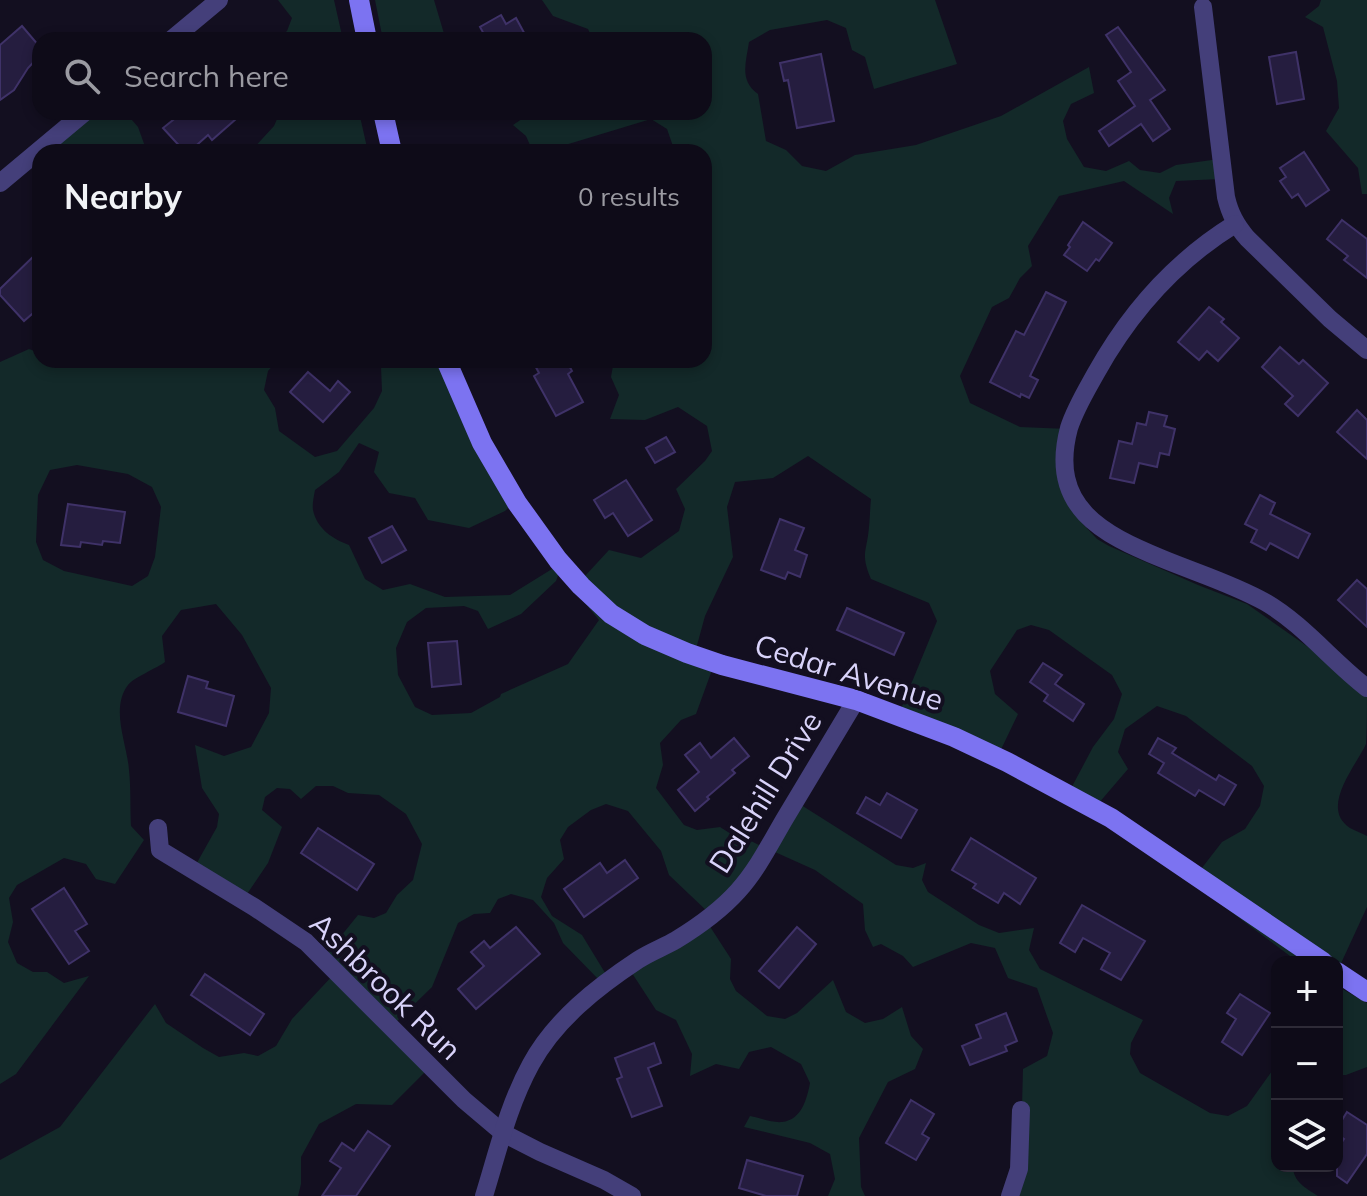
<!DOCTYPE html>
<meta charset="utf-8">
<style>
body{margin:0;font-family:Mulish,sans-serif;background:#171421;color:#f1f3f6}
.controls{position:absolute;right:24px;bottom:24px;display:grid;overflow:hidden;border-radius:16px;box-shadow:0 4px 12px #0003}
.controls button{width:72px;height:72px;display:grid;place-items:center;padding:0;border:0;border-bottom:2px solid #2e2b37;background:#0e0b18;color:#f1f3f6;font:40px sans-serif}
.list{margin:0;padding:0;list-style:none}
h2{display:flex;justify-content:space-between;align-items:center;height:104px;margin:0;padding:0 32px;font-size:34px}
h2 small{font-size:26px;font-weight:400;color:#9b9ba2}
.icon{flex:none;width:44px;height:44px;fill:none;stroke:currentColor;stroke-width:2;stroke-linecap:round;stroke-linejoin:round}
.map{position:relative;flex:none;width:1367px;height:1196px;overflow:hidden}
.search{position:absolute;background:#0e0b18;box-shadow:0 4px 12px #0003;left:32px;top:32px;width:680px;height:88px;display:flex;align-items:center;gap:20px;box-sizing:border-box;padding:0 28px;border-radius:24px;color:#9b9ba2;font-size:30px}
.panel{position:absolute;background:#0e0b18;box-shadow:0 4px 12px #0003;left:32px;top:144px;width:680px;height:224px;border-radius:24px}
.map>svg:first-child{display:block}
.green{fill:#132929;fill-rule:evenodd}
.building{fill:#251d3f;stroke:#3f3268;stroke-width:2}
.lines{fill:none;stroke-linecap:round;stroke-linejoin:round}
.street{stroke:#443f7a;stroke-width:18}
.secondary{stroke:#7c73f1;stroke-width:20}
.labels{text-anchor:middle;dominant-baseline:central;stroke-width:8;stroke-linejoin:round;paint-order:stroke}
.street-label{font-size:30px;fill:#d9d3fa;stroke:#130f20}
</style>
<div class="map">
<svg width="1367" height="1196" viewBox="0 0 1367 1196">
<rect width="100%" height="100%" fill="#130f20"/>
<!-- green -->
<g class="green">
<polygon points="278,0 334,0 343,40 277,40 287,31 292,18"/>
<polygon points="375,0 434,0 445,37 449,40 383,40"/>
<path d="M542 0H935L957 64 874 89 865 57 852 50 846 28 827 20 770 30 749 42C746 63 739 80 758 94L766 141 786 150 802 166 826 171 855 155 916 145 1001 116 1089 67 1094 93 1071 104 1063 121 1067 139 1084 167 1106 171 1129 161 1140 170 1160 173 1176 165 1219 159 1220 179 1176 181 1169 198 1173 214 1124 181 1059 196 1028 246 1032 266 1020 278 1009 298 992 307 960 376 970 403 1020 427 1068 429 1063 461 1083 524 1097 539 1109 546 1198 585 1247 604 1311 649 1367 694C1367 706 1367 734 1366 744 1356 766 1319 808 1350 828 1355 831 1362 833 1367 836V907L1337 972V962H1298L1191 882 1222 842 1245 829 1260 806 1264 786 1252 766 1186 716 1157 706 1125 729 1118 752 1128 769 1092 811 1067 796 1093 747 1114 719 1122 694 1112 675 1049 630 1031 625 1017 630 990 671 995 694 1018 714 995 762 898 716 937 621 929 603 871 579C860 553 867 552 869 527 870 518 870 508 871 499L808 456 773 478 735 482 727 507 733 557 705 616 693 660 712 670 696 714 681 720 660 743 663 765 656 788 684 825 697 830 720 827 742 841 745 838 765 848 798 803 896 865 913 868 926 863 922 880 928 892 979 925 999 933 1034 928 1029 950 1040 969 1143 1020 1131 1043 1130 1054 1140 1073 1210 1113 1228 1116 1247 1106 1277 1064V1166H1293C1293 1182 1306 1188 1318 1196H1007L1022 1106 1023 1069 1047 1056 1053 1033 1037 988 1008 978 995 948 971 943 913 967 903 956 881 944 873 947 865 930 863 904 815 870 766 848 709 913 669 875 661 851 628 811 606 804 591 810 568 827 560 840 564 859 547 878 541 897 552 916 582 935 607 976 601 982 563 943 554 923 533 900 511 894 498 899 490 913 474 914 458 923 432 987 392 1026 426 1071 392 1105 356 1104 319 1124 301 1157V1184L298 1196H0V1160L60 1127 155 1004 166 1023 203 1048 219 1057 244 1053 258 1056 276 1046 292 1019 335 973 324 957 358 915 374 918 386 913 397 895 413 880 422 844 406 814 379 795 348 793 333 786H316L301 799 290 789 277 788 265 797 262 810 282 827 268 863 245 897 194 868 217 827 219 814 202 788 195 745 224 756 251 747 269 713 271 688 242 635 216 604 181 610 162 636 165 662C157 668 133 678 128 685 110 709 127 743 129 770 131 789 130 808 131 826L144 840 115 884 96 879 86 864 64 858 17 885 9 898 13 922 8 942 17 963 33 972H47L64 983 89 976 16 1074 0 1084V362L29 349 40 353V360H278L268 371 264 390 275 408 279 431 315 457 337 451 374 408 382 391 381 367 402 360H443L510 506 505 511 469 528 428 520 415 498 389 493 374 472 379 452 359 443 339 472 315 490C314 496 312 504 313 510 317 529 333 539 349 545L365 579 383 590 410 584 445 597 510 595 552 569 559 573 556 581 521 614 488 629 478 611 464 606 426 608 407 622 396 648 398 675 415 707 432 715 471 713 500 697 501 694 568 664 599 620 573 589 609 550 641 558 679 531 685 509 676 489 705 461 712 451 707 426 678 407 645 420 610 419 619 395 611 377 614 360H704V152H675L667 129 651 119 552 149 549 152H533L526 136 513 125 532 112H704V40H593L588 29 553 16ZM77 465 128 474 152 487 161 507 155 557 148 576 132 586 64 571 43 560 36 542 38 495 50 470Z"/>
<polygon points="1321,0 1367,0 1367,194 1362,194 1358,168 1326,131 1339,108 1337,81 1323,27 1305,17 1319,6"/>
<polygon points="89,112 125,112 138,127 147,152 50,152"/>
<polygon points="280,112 359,112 368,152 250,152 274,126"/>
<path d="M709 925 731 959 730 979 736 991 767 1016 785 1019 797 1013 833 980 846 1012 865 1023 883 1019 902 1007 911 1036 923 1049 915 1069 888 1082 859 1138 861 1187 865 1196H828L835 1179 830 1154 810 1143 744 1127 750 1116C760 1118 773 1123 782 1122 802 1120 807 1098 810 1083L801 1064 771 1047 749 1052 739 1069 716 1064 690 1076 692 1054 676 1020 656 1010 628 967Z"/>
<polygon points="1337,986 1367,1003 1367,1067 1346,1075 1337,1075"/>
</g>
<!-- building -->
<g class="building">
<polygon points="501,15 506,24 516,18 528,40 478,40 485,36 480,27"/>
<polygon points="22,26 40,47 40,55 28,68 14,90 0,100 0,45"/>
<polygon points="1118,27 1165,90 1150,100 1170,129 1153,141 1141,124 1109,146 1099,131 1135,106 1118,81 1131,72 1106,35"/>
<polygon points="1296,52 1304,99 1277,104 1269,57"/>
<polygon points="821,54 834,121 797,128 788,80 784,81 780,63"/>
<polygon points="167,112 244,112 212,140 208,135 189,152 185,152 163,128 173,120"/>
<polygon points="1304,152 1329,190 1306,206 1298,194 1292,198 1280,181 1286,177 1280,168"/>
<polygon points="1342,220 1367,239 1367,278 1344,260 1348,256 1327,239"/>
<polygon points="1083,222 1112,243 1099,261 1096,259 1087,271 1064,255 1070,247 1068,245"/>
<polygon points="40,250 40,307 24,321 0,295 0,289"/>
<polygon points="1046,292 1066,302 1030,376 1038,380 1029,398 1021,394 1020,397 990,382 1016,331 1024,335"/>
<polygon points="1209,307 1224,319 1221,322 1239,338 1218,361 1207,351 1199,360 1178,342"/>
<polygon points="1280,347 1299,364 1303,360 1328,383 1298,416 1285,404 1293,396 1262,367"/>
<polygon points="532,360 566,360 572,371 568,374 583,402 556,416 534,376 539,373"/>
<polygon points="308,372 330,391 338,381 350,392 323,422 290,392"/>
<polygon points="1357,410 1367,420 1367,459 1337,432"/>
<polygon points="1149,412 1167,416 1164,426 1175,429 1169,455 1160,453 1157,467 1139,463 1134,483 1110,478 1119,441 1132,444 1137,423 1146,425"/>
<polygon points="666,437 675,452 655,463 646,448"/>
<polygon points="626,480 652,520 628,536 613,513 605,518 594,500"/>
<polygon points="1260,495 1275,503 1270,514 1310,534 1298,558 1270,543 1266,550 1251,542 1257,530 1245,524"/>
<polygon points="68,504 125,512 120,543 103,541 102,545 81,542 80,547 61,545"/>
<polygon points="780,519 804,528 795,550 807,555 800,577 788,572 785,579 761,570"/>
<polygon points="392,526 406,550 382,563 369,538"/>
<polygon points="1357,580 1367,589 1367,627 1338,600"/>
<polygon points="847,608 904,633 894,655 837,630"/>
<polygon points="457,641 461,684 432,687 428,643"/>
<polygon points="1043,663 1062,675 1055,684 1084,704 1073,721 1044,701 1048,695 1030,682"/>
<polygon points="188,676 208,682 206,688 234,696 226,726 178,712"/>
<polygon points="734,738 749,756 732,770 735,773 707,797 709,799 695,811 678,790 699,772 685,755 700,743 711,758"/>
<polygon points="1158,738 1176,748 1172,753 1216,780 1219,775 1236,785 1224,805 1199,790 1195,796 1158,773 1164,763 1149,754"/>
<polygon points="887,793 917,810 901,838 857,813 866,797 880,805"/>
<polygon points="318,828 374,864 357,890 301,853"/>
<polygon points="971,838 1036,878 1020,904 1004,893 998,903 973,888 976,884 952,870"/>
<polygon points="625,860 638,878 584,917 564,889 600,863 607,873"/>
<polygon points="64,888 87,924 75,931 89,951 69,964 32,909"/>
<polygon points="1082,905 1145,941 1121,980 1101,969 1110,953 1083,938 1075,952 1060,943"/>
<polygon points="516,927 540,954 476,1009 458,989 484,966 471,952 484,941 490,948"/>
<polygon points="797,927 816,944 779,988 759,971"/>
<polygon points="205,974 264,1014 250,1035 191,995"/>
<polygon points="1240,994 1270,1013 1242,1055 1222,1042 1236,1019 1227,1013"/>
<polygon points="1006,1013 1017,1041 1005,1046 1007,1051 970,1065 962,1046 981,1038 976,1025"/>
<polygon points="654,1043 661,1063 648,1068 662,1106 632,1117 617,1079 622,1077 615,1058"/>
<polygon points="911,1100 934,1114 922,1134 929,1138 916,1160 886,1143"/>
<polygon points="1347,1112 1367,1125 1367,1154 1347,1183 1337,1176 1337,1149 1344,1139 1337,1134 1337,1128"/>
<polygon points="368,1131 390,1146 356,1196 322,1196 341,1168 330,1161 342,1143 354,1151"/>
<polygon points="747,1160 803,1176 797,1196 766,1196 739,1188"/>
</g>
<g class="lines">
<!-- street -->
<g class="street">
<path d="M1203 7 1226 197C1230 214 1236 225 1247 238L1330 319 1367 350"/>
<polyline points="171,40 219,0"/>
<polyline points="0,183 85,112"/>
<path d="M1235 224C1175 261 1130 312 1096 373 1086 391 1075 409 1069 428 1048 507 1102 534 1163 559 1197 573 1233 584 1265 602 1303 624 1332 661 1367 688"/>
<polyline points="158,828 160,850 254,907 306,942 464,1100 503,1133 540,1152 604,1180 632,1196"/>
<path d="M484 1196C498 1151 508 1106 531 1064 555 1020 597 987 638 960 650 952 664 947 676 940 699 926 720 911 738 891 757 870 770 844 784 820 808 780 832 740 856 700"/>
<polyline points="1010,1196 1019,1169 1021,1110"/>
</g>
<!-- secondary -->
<g class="secondary">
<polyline points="359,0 367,40"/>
<polyline points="383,112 392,152"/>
<polyline points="446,360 482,443 517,503 558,560 581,586 611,614 645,635 687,653 722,665 856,700 954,737 1007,762 1111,818 1323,962"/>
<polyline points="1337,972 1367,992"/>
</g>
</g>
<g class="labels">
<!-- street labels -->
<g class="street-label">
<text transform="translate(849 672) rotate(17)">Cedar Avenue</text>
<text transform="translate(765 792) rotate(-58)">Dalehill Drive</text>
<text transform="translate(386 986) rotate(44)">Ashbrook Run</text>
</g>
</g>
</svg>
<div class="controls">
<button>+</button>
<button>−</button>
<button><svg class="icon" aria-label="layers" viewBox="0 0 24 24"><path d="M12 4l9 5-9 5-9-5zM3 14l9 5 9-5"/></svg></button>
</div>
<div class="search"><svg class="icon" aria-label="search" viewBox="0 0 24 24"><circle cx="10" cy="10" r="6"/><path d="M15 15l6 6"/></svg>Search here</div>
<section class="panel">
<h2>Nearby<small>0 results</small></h2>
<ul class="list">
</ul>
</section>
</div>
